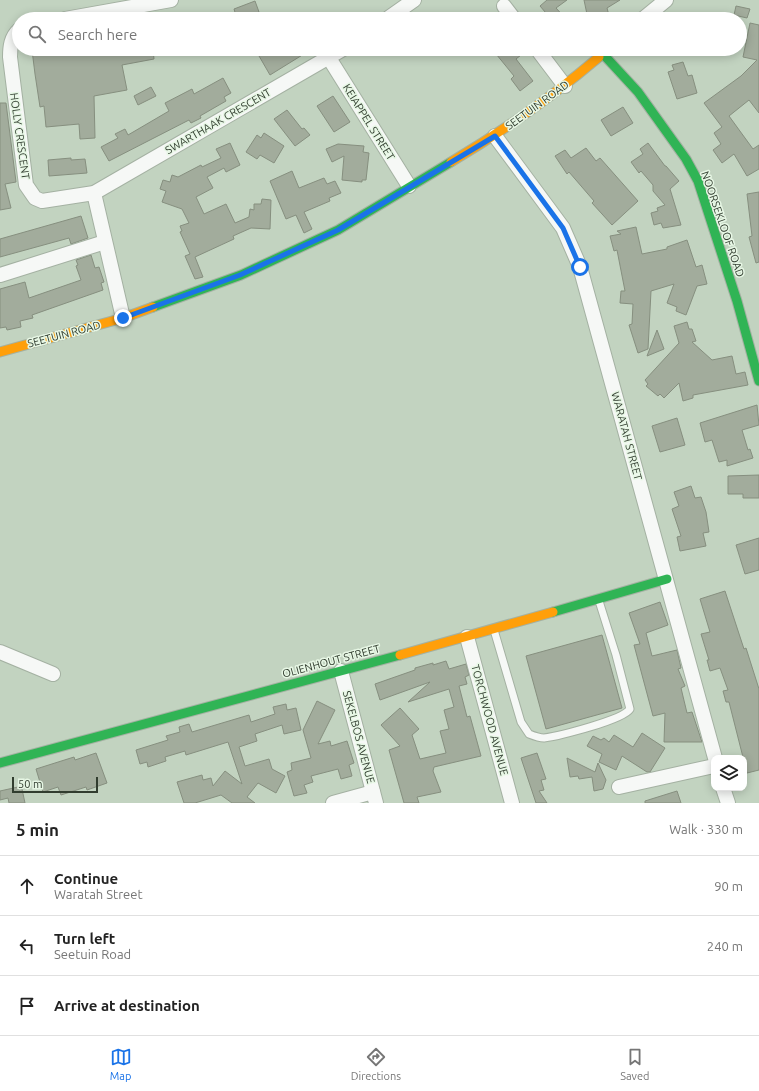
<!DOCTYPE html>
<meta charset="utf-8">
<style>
body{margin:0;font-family:Ubuntu,sans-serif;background:#f2f2f2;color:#222}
.controls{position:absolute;right:12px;bottom:12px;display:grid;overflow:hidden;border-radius:8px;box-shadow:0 2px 10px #0003}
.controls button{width:36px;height:36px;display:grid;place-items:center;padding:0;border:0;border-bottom:1px solid #e0e0e0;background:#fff;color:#222;font:20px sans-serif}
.scale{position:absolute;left:12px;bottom:10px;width:86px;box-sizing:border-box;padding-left:4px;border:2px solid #313d2f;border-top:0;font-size:11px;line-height:14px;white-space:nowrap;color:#313d2f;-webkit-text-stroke:3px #e7f7e5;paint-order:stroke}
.stop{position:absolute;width:12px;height:12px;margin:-9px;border:3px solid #1a73e8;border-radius:50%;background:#fff}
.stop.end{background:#1a73e8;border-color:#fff;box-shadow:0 1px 4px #0008}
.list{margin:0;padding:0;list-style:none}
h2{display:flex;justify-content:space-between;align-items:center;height:52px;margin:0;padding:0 16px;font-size:17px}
h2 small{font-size:13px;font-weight:400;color:#767676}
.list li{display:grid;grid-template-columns:26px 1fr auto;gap:12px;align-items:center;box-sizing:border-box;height:60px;padding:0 16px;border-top:1px solid #e0e0e0}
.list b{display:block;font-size:15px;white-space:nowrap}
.list p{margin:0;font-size:13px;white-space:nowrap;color:#767676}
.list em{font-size:13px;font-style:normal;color:#767676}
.icon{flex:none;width:22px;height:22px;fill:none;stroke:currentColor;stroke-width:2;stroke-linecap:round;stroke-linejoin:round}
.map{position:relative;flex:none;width:759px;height:803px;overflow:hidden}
.search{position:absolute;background:#fff;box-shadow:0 2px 10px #0003;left:12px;right:12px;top:12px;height:44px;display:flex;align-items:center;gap:10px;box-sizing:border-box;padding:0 14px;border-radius:22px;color:#767676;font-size:15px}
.sheet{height:232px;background:#fff}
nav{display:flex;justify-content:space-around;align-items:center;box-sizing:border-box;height:56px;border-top:1px solid #e0e0e0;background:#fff;font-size:11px;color:#767676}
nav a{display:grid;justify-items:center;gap:2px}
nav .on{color:#1a73e8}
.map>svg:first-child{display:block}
.building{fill:#a2ac9c;stroke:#868f7f}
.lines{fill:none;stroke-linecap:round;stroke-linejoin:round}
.lane-casing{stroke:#a4b1a2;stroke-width:9}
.street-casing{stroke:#a4b1a2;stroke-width:16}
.fast-casing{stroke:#a4b1a2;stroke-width:11}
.slow-casing{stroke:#a4b1a2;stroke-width:11}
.lane{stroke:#f6f8f6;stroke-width:7}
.street{stroke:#f6f8f6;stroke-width:14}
.fast{stroke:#30b455;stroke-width:9}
.slow{stroke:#ff9f0a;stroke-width:9}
.route{stroke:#1a73e8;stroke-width:5}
.labels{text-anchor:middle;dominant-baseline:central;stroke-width:3;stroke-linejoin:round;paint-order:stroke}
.street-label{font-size:11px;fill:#313d2f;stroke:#e7f7e5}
</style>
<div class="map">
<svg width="759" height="803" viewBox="0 0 759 803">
<rect width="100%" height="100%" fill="#c2d3c0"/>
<!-- building -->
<g class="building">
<polygon points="547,0 567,0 556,8 566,19 551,19 540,6"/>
<polygon points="584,0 620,0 607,8 610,19 588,19"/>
<polygon points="255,1 259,12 256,13 258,19 245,19 244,16 237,19 234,9"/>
<polygon points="736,6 750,9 747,18 734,15"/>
<polygon points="750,23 759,25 759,113 749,100 729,116 753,149 759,145 759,169 747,176 734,154 722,163 713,150 721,144 714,133 722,127 704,103 741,76 757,60 743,57"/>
<polygon points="36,49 153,49 154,59 122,65 127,90 94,96 95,138 80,139 79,124 46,127 44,106 40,107 35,74 32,50"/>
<polygon points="255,49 312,49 270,75"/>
<polygon points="492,49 517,49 521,55 516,59 533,81 520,91 511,79 514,76"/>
<polygon points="683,62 688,76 692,75 697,93 677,99 668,72 674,70 672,65"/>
<polygon points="223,78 231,93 224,97 226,101 200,116 201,118 191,123 189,120 109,161 101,147 118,138 115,134 125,129 128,135 169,111 165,103 192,89 194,94"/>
<polygon points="151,87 156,96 138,105 134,96"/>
<polygon points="333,96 350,122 334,132 317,106"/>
<polygon points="0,103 6,103 16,182 5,184 11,208 0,210"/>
<polygon points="623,107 633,123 611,136 601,120"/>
<polygon points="287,110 302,129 304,128 310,135 295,146 274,119"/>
<polygon points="264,133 284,146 274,163 260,155 257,159 246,152 257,135 261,138"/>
<polygon points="230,143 240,165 226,172 224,168 207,177 213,188 196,197 204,214 226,204 235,223 249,217 250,209 254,210 254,204 261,204 262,199 271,200 270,229 251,228 233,236 234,239 195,257 203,277 195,279 185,256 190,254 180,232 182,231 180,226 189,223 182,209 162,202 166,191 160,189 163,180 170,182 172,175 178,177 201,165 202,167 221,158 216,149"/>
<polygon points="648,143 665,166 666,166 679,181 670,189 681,225 663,228 661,223 654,225 651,213 658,211 657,208 665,205 653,191 653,185 641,171 639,173 631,162 643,154 640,149"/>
<polygon points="338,144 364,146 363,152 369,153 366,180 362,180 362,182 342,180 344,156 332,162 326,149"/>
<polygon points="586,148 596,161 600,158 638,201 612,225 592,203 594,201 569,172 567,174 555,156 565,150 571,158"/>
<polygon points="71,158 71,160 85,159 87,173 49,176 48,160"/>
<polygon points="292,171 299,188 324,178 327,184 335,181 341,193 329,198 330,201 304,212 312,229 304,233 296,215 286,219 270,181"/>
<polygon points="759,192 759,262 756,263 749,237 752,236 747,194"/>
<polygon points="81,216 88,238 71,244 69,238 0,257 0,239"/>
<polygon points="636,227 642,254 667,249 667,247 687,240 696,267 702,265 707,284 697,286 686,315 676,311 677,307 667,303 674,284 651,291 648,349 638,353 629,325 632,324 633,304 620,303 621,291 625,291 617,250 614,251 610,236 621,234 617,231"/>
<polygon points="91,255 95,268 99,267 104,282 101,283 103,290 32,315 33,318 20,321 21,327 7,330 6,327 0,328 0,289 25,282 29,298 81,280 76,266 78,265 76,260"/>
<polygon points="687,322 689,329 692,329 696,341 692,342 712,360 732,356 736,374 745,372 748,385 693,395 693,398 683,401 679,383 664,398 660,394 658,396 646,386 648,384 645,380 679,343 674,326"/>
<polygon points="657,330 664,349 647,356"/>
<polygon points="757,405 759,425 742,430 748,450 750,449 753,458 727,466 727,460 719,462 712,440 705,442 700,423"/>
<polygon points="677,418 685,445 660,452 652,426"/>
<polygon points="759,475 759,498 743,498 743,494 728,494 728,476"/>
<polygon points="691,486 695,498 701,497 706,512 709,532 703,533 706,546 680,551 677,537 681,536 672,509 679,506 674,492"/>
<polygon points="759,538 759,570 745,574 736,545"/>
<polygon points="725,591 744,649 746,648 759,689 759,770 747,773 729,702 726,702 723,691 728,690 720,668 710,671 707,660 709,660 701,634 710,632 700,599"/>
<polygon points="660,602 668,625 646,633 652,656 677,650 681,668 678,669 685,686 681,688 687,713 692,712 702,742 664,742 665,713 653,716 634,645 640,644 629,613"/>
<polygon points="602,635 622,708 546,729 526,656"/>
<polygon points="446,661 449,669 466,664 469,675 465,677 467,684 459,686 467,717 470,716 481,756 434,767 433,771 441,792 417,797 419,803 404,803 389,750 400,746 381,725 400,708 419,729 412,735 420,759 446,753 440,731 449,729 444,710 454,707 449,689 408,702 430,682 380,700 375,684 415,670 415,668 433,663 433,665"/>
<polygon points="317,701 335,710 318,744 330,741 331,746 347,741 354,763 349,765 352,776 341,779 338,769 311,776 313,782 304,785 307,793 294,796 287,772 292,770 291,763 311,758 303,730"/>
<polygon points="286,704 287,710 296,708 301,730 284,734 282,725 255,734 257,741 239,747 245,766 269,759 272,769 285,776 276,793 258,783 247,797 255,803 232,803 221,795 195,803 184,803 177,782 202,775 203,780 211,778 213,786 225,771 242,784 228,742 186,755 185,751 165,757 166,761 148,767 147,762 140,764 136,750 168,740 166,736 180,732 179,727 189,724 192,732 249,715 251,722 275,714 273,707"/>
<polygon points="642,733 665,748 650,772 647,772 622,756 616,770 599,762 602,754 587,746 593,736 601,740 604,738 609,742 614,735 633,747"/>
<polygon points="96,753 107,783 87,790 86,787 61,795 58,787 43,792 36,769 74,757 75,760"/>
<polygon points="537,753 546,779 541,780 544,790 539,791 547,803 536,803 521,758"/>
<polygon points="567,758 595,772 598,763 606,780 603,789 594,791 592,777 579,779 578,776 570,777"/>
<polygon points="18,787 19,790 22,789 25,803 9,803 8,798 0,800 0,791"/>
<polygon points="677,791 681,803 645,803 645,801"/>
</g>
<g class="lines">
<!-- lane casing -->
<g class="lane-casing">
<path id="lane" d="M494 630 521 722 529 734C534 736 539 738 544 738 559 736 623 720 630 709L616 655 599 601"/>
</g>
<!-- street casing -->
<g class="street-casing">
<g id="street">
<polyline points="504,6 514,19"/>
<polyline points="65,19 171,0"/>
<polyline points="387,19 414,0"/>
<polyline points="643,19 666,0"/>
<path d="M19 30C11 37 10 47 10 57L26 185 35 198 42 201 94 193 343 49"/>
<polyline points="537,49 565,86"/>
<polyline points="329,58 409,186"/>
<polyline points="495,136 563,228 580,267 715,758"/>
<polyline points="94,193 123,318"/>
<polyline points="0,275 105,242"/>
<polyline points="467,637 512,803"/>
<polyline points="0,652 53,674"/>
<polyline points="341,671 376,803"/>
<polyline points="619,787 714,766"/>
<polyline points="723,788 728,803"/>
<polyline points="333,803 373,792"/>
</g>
</g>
<!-- fast casing -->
<g class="fast-casing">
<g id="fast">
<polyline points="599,57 603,54 638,92 686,159 698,181 737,301 759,381"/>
<polyline points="153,307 241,275 338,230 451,162"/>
<polyline points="553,612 667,579"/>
<polyline points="0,763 400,655"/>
</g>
</g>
<!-- slow casing -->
<g class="slow-casing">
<g id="slow">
<path d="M451 162C503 131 552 97 599 57"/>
<polyline points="0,352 123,318 153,307"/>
<polyline points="400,655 553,612"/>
</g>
</g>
<!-- lane -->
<use href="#lane" class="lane"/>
<!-- street -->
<use href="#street" class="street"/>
<!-- fast -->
<use href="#fast" class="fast"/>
<!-- slow -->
<use href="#slow" class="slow"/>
</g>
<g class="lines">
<!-- route -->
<polyline class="route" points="123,318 240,275 338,230 495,136 563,228 580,267"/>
</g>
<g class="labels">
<!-- street labels -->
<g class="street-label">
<text transform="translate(537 105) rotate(-36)">SEETUIN ROAD</text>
<text transform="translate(218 121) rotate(-30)">SWARTHAAK CRESCENT</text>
<text transform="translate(369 122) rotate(58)">KEIAPPEL STREET</text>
<text transform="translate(20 136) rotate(82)">HOLLY CRESCENT</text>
<text transform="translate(723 224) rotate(71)">NOORSEKLOOF ROAD</text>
<text transform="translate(64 334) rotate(-15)">SEETUIN ROAD</text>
<text transform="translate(627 436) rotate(75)">WARATAH STREET</text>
<text transform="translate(331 661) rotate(-15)">OLIENHOUT STREET</text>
<text transform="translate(490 720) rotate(75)">TORCHWOOD AVENUE</text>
<text transform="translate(359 737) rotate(75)">SEKELBOS AVENUE</text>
</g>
</g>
</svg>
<div class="controls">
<button><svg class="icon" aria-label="layers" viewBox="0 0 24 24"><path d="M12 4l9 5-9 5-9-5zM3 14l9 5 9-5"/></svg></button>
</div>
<div class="scale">50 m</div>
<div class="stop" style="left:580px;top:267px"></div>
<div class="stop end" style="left:123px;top:318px"></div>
<div class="search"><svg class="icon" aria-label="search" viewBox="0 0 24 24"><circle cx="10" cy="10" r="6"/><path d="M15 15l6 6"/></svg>Search here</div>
</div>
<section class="sheet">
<h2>5 min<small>Walk · 330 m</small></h2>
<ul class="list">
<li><svg class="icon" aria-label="ahead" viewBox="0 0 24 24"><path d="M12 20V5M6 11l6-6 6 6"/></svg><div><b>Continue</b><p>Waratah Street</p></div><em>90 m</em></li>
<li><svg class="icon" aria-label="left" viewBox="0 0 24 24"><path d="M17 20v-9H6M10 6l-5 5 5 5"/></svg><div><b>Turn left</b><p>Seetuin Road</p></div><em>240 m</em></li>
<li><svg class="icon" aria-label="arrive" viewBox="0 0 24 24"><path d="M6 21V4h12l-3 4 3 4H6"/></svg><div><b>Arrive at destination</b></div></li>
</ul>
</section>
<nav>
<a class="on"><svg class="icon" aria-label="map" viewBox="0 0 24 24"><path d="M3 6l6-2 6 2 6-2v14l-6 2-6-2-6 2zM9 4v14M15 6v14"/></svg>Map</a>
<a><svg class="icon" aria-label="directions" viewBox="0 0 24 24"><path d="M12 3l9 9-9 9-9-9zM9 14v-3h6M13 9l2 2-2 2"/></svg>Directions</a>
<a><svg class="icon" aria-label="saved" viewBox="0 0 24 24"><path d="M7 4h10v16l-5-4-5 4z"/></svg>Saved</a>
</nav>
